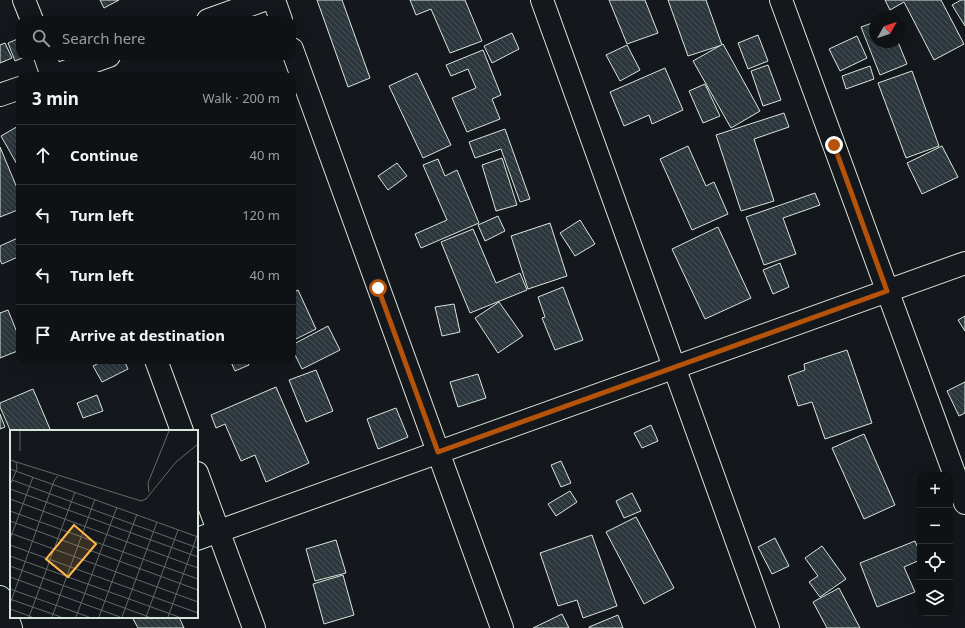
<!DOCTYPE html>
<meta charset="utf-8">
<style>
body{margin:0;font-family:"Noto Sans",sans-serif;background:#1d2022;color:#f1f3f6}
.controls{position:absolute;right:12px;bottom:12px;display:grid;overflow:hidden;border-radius:8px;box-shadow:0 4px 16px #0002}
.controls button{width:36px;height:36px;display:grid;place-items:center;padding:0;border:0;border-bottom:1px solid #2f3234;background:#0f1215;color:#f1f3f6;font:20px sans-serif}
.compass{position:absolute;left:869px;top:12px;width:36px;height:36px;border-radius:50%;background:#0f1215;box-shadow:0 4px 16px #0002;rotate:50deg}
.stop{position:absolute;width:12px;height:12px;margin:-9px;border:3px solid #b45309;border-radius:50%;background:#fff}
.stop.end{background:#b45309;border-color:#fff;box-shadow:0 1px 4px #0008}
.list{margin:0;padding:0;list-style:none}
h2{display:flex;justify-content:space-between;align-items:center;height:52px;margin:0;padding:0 16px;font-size:17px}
h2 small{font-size:13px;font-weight:400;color:#9b9ea0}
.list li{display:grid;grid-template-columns:26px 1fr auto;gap:12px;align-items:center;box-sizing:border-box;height:60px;padding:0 16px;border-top:1px solid #2f3234}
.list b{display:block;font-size:15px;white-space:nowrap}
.list em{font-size:13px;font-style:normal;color:#9b9ea0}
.icon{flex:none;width:22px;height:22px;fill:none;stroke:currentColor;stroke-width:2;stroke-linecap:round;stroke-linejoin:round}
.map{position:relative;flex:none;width:965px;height:628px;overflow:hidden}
.search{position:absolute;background:#0f1215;box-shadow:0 4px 16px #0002;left:16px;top:16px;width:280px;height:44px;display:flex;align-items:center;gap:10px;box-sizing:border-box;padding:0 14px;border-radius:12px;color:#9b9ea0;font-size:15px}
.panel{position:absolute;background:#0f1215;box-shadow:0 4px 16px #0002;left:16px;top:72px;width:280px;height:292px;border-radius:12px}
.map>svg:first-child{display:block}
.building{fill:url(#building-back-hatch);stroke:#d8e6dc}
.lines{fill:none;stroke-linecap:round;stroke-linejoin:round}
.street-casing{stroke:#d8e6dc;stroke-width:24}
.secondary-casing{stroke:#d8e6dc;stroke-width:24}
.street{stroke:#14181c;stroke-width:22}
.secondary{stroke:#14181c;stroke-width:22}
.route{stroke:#b45309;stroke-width:5}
.inset-river{fill:none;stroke:#363b3e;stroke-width:2}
.inset-road{fill:none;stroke:#626a69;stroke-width:1}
.view{fill:#ffb74d;fill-opacity:0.15;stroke:#ffb74d;stroke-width:2}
.inset-edge{fill:none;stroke:#d8e6dc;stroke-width:2}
</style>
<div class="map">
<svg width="965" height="628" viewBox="0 0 965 628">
<defs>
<pattern id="building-back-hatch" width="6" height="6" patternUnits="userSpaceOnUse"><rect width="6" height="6" fill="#2c363c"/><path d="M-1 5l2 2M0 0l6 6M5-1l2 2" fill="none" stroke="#4a5358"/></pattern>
</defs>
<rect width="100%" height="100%" fill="#14181c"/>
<!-- building -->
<g class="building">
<polygon points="100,0 119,0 104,8"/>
<polygon points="317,0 342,0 370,78 348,87"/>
<polygon points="410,0 465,0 482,41 450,53 431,9 416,15"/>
<polygon points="609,0 645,0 658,33 627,44"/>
<polygon points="668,0 706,0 722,45 688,56"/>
<polygon points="885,0 941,0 964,44 934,60 904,2 890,10"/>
<polygon points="961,0 965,0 965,26 952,5"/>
<polygon points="875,22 875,42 898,42 907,64 880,75 861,27"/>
<polygon points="512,33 519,49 492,63 484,46"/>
<polygon points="758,35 768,61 748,69 738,43"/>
<polygon points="857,36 867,58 840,71 829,49"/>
<polygon points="20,38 20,56 27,56 15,61 8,43"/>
<polygon points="5,43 12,58 0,63 0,45"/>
<polygon points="723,44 760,111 731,128 693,61"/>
<polygon points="627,45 640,70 620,81 606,55"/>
<polygon points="483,50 501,95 492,99 500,119 467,132 452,98 476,88 468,69 451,76 446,65"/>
<polygon points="768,65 781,100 763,106 751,71"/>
<polygon points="870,66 874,79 846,89 842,76"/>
<polygon points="665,68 683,110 652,124 649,115 624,126 610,92"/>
<polygon points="912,71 939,146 906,158 878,83"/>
<polygon points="417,73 451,145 423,158 389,86"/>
<polygon points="705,84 720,116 703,123 689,91"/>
<polygon points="784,113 789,127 754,139 774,201 741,211 716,135"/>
<polygon points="20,125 20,165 18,166 1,136"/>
<polygon points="505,129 530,199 520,202 501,149 475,158 469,142"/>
<polygon points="688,146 706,186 714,182 728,214 692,230 660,159"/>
<polygon points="942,146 958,177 922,194 907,163"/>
<polygon points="0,147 20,195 20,209 0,217"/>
<polygon points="502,158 517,205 496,211 482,165"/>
<polygon points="438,159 445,176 457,170 479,223 421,248 415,234 447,220 423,165"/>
<polygon points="397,163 407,176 388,190 378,176"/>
<polygon points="815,193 820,205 783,218 796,254 764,265 746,217"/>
<polygon points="498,216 505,231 485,241 478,225"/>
<polygon points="580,220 595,244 575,256 560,233"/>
<polygon points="550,223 567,276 528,289 511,236"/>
<polygon points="718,227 751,298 705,319 672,249"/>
<polygon points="473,229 496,283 520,273 527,290 470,313 441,242"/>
<polygon points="20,237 20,256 2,264 0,260 0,246"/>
<polygon points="780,263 789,287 773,294 763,270"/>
<polygon points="563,287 583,340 555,350 542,318 545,317 538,297"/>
<polygon points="298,290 316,329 292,341 292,293"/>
<polygon points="499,302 523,336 498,353 475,318"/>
<polygon points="454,304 460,332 442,336 435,307"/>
<polygon points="8,310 20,340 20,350 0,358 0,313"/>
<polygon points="965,316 965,331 958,320"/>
<polygon points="328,326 340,350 302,369 292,349 292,345"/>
<polygon points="847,350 872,423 825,439 812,402 798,406 788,376 805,370 804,364"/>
<polygon points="105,360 124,360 128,369 102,382 93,366"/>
<polygon points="230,360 247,360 249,365 235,371"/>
<polygon points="316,370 333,411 306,422 289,380"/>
<polygon points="478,374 486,398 458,407 450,382"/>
<polygon points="965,382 965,413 959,416 947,391"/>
<polygon points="276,387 309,463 266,482 255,455 241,461 225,424 216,428 211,415"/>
<polygon points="33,389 50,429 45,431 11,431 11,432 0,407 0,403"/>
<polygon points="97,395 103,411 83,418 77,403"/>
<polygon points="396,408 408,437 378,449 367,419"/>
<polygon points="0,414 5,427 0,429"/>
<polygon points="651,425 658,441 642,448 634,433"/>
<polygon points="864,434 895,505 864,519 832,448"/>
<polygon points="561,461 571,483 561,487 551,465"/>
<polygon points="570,491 577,502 556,516 548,504"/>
<polygon points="632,493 641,511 624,518 616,501"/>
<polygon points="636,517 674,588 644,604 606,532"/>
<polygon points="592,535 617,606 583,618 577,600 558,606 540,553"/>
<polygon points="775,538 789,566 772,574 758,547"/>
<polygon points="336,540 346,573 315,581 306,549"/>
<polygon points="915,541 920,553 920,560 904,567 915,592 877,607 860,563"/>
<polygon points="822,546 846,579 820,597 809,582 818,576 805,558"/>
<polygon points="343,575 354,615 324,624 313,584"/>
<polygon points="839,588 860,628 827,628 813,602"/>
<polygon points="562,614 569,628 533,628"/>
<polygon points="618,615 623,628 589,628 589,627"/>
<polygon points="132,617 179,617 184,628 138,628"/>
</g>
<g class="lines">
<!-- street casing -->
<g class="street-casing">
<g id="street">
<polyline points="24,0 32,20"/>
<polyline points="542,0 768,628"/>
<polyline points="781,0 965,503"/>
<polyline points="208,20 264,0"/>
<polyline points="45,56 52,76"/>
<polyline points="53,76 109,56"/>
<polyline points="0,95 20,88"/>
<polyline points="156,360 182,431"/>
<polyline points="197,473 254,628"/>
<polyline points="197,539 965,263"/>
<polyline points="0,597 11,628"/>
</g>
</g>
<!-- secondary casing -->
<g class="secondary-casing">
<g id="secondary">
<polyline points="274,0 281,20"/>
<polyline points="292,49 502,628"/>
</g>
</g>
<!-- street -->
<use href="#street" class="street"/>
<!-- secondary -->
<use href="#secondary" class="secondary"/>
</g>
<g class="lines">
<!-- route -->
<polyline class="route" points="378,288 438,452 887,291 834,145"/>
</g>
<!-- overview -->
<g transform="translate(10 430)">
<rect width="188" height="188" fill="#14181c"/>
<path class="inset-river" d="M10 21V1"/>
<path class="inset-road" d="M0 30 131 71 136 69 166 32 188 14M0 39 188 107M2 50 188 118M0 55 7 39 6 32M0 59 188 127M139 62 138 53 159 1M0 69 188 138M0 81 188 149M0 91 188 160M0 103 188 172M0 109 23 47M0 115 188 183M0 126 169 187M0 136 139 187M0 147 110 187M0 159 79 187M0 169 51 187M0 174 44 51 48 46M0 179 22 187M19 187 65 62M42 187 85 69M66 187 107 77M89 187 127 84M112 187 147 92M136 187 168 100M158 187 188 103"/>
<path class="view" d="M64 95 86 114 58 147 36 129Z"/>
<rect width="188" height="188" class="inset-edge"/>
</g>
</svg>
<div class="controls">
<button>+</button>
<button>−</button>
<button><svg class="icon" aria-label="locate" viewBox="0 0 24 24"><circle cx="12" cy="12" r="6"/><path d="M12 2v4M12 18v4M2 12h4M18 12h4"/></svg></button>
<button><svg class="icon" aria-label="layers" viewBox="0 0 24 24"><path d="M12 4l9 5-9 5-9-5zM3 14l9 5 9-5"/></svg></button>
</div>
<svg class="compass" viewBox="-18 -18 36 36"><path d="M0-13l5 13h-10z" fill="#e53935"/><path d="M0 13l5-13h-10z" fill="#9b9ea0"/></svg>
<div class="stop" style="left:378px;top:288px"></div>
<div class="stop end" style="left:834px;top:145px"></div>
<div class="search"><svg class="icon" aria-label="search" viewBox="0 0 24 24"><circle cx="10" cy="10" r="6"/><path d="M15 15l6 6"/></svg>Search here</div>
<section class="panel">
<h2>3 min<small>Walk · 200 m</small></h2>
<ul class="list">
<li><svg class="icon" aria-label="ahead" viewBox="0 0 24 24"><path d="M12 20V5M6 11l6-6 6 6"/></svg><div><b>Continue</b></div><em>40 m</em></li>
<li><svg class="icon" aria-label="left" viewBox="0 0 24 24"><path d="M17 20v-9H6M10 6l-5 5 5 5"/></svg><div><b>Turn left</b></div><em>120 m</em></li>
<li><svg class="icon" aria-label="left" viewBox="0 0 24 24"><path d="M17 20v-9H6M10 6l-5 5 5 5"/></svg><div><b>Turn left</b></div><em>40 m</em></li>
<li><svg class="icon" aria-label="arrive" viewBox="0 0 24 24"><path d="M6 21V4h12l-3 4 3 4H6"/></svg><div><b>Arrive at destination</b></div></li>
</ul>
</section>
</div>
